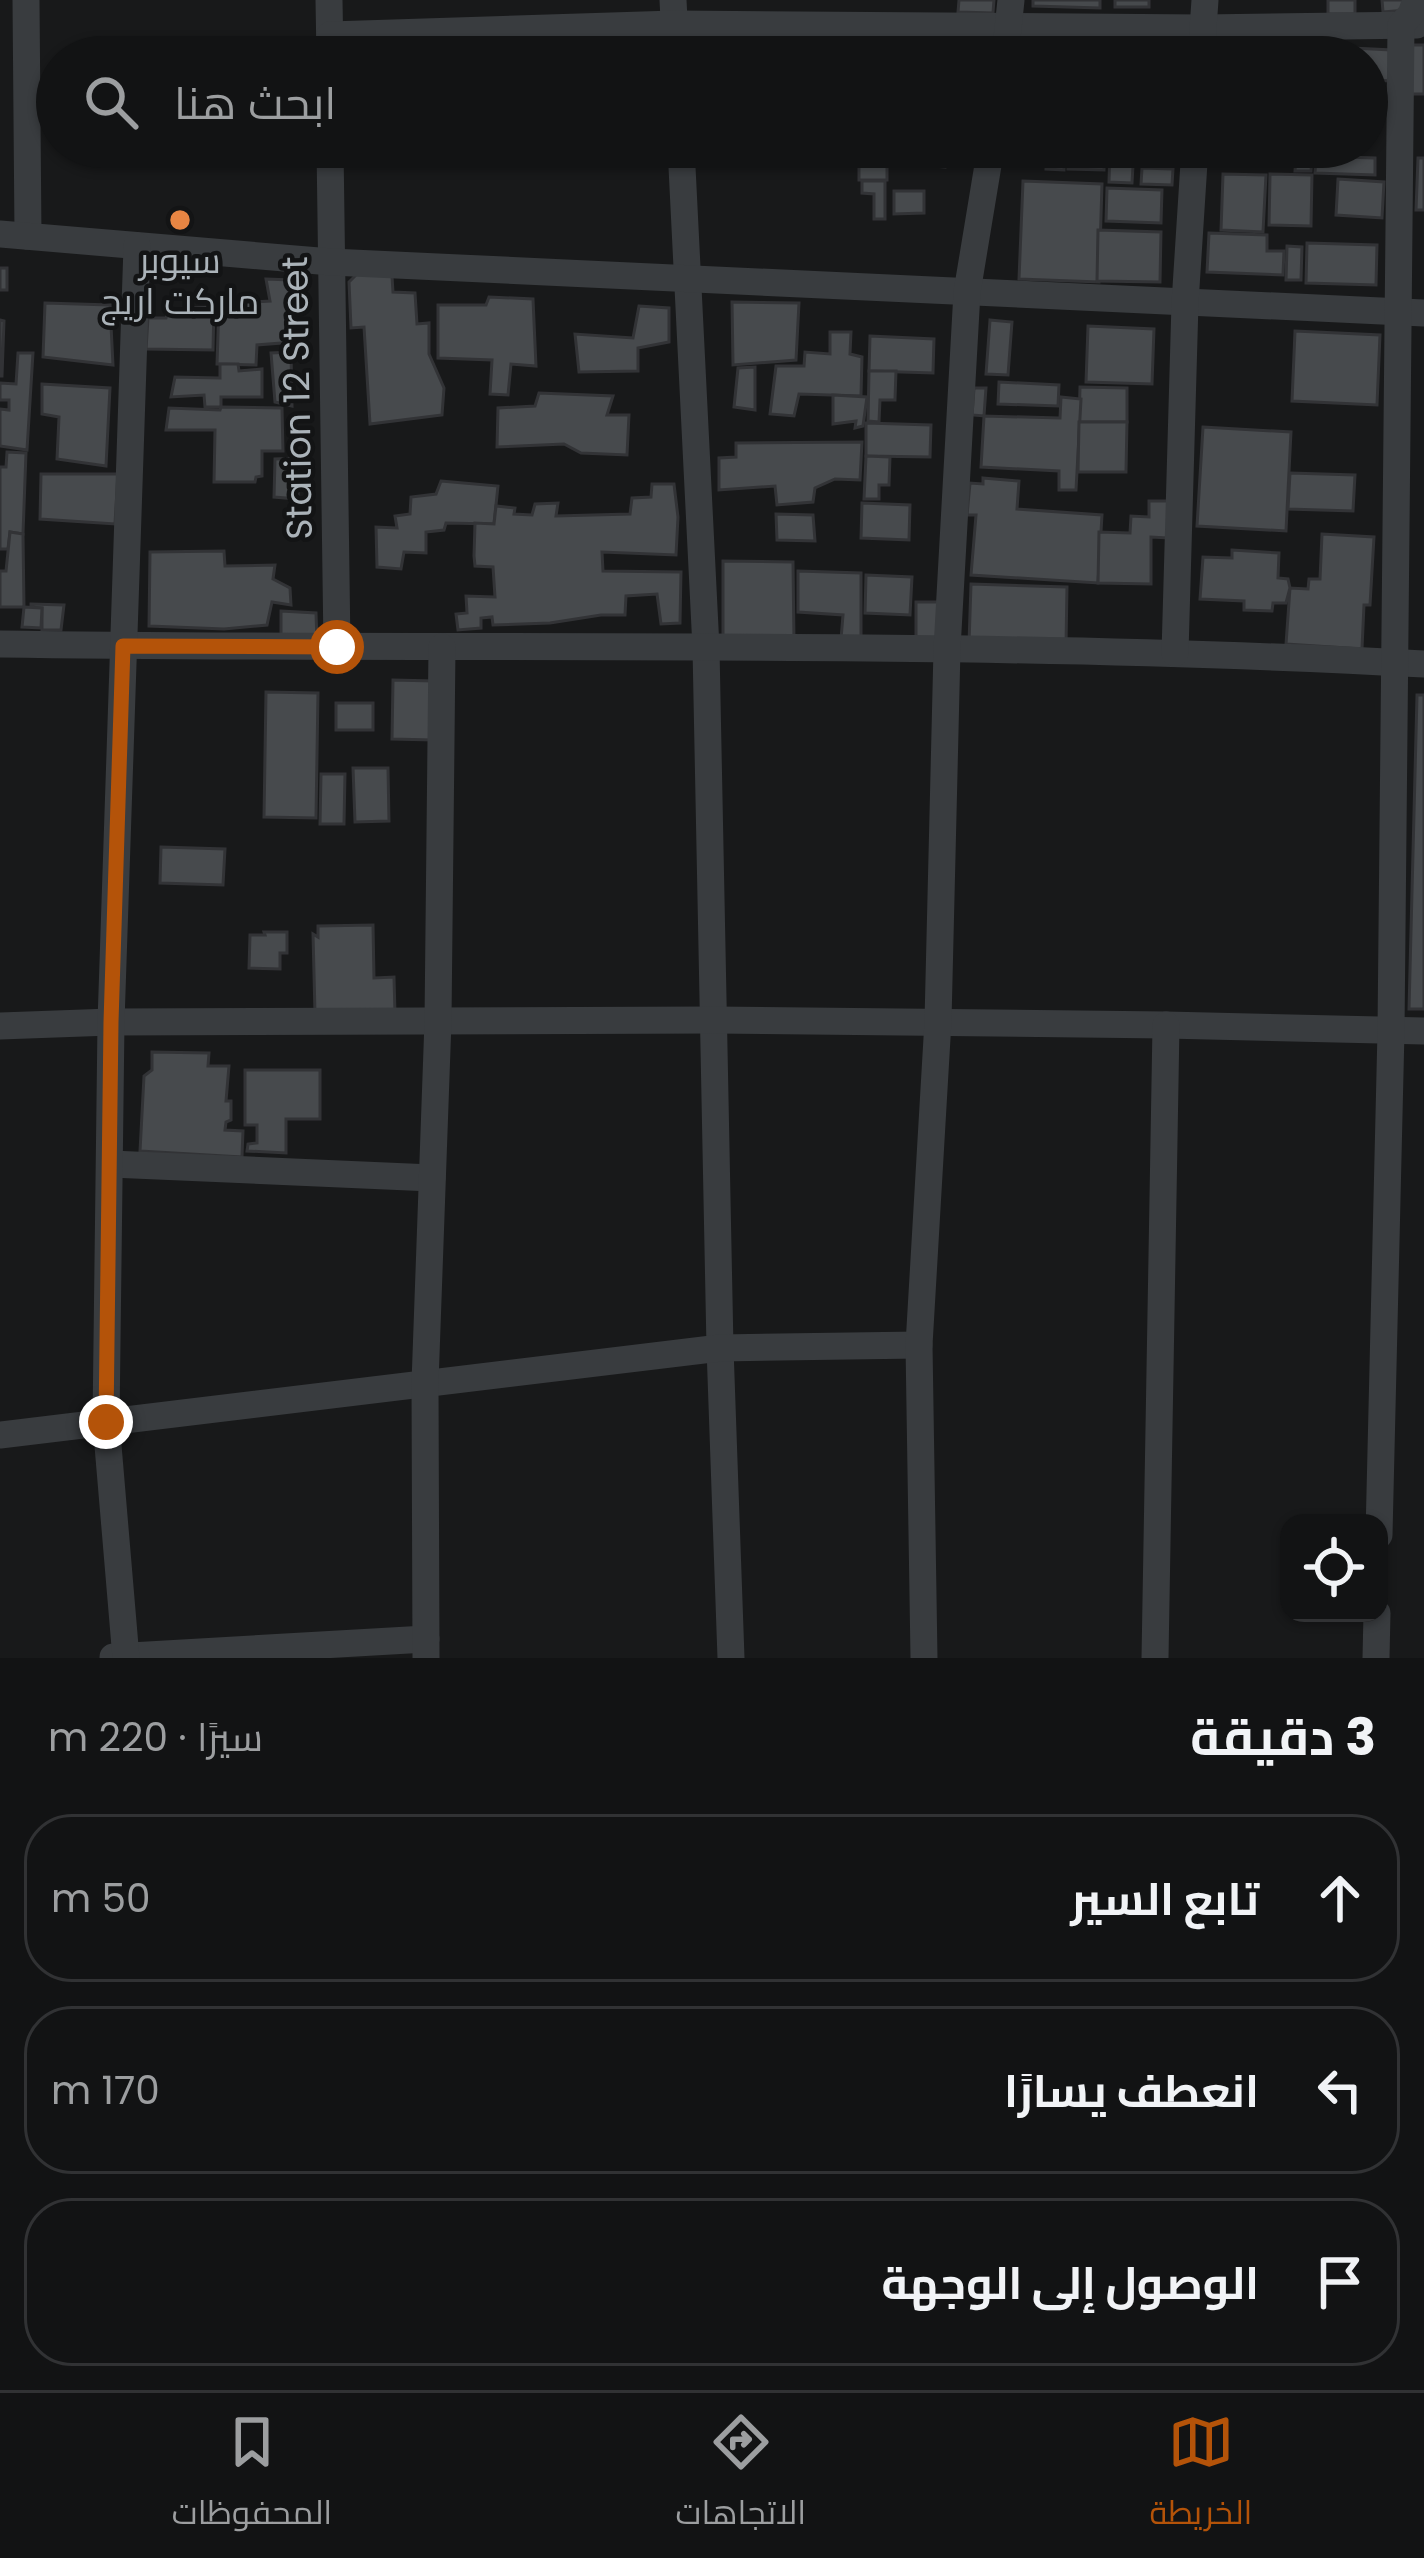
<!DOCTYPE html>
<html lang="ar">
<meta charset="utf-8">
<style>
body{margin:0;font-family:Poppins,Cairo,sans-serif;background:#1b1c1d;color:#f1f3f6;direction:rtl}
.controls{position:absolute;right:36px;bottom:36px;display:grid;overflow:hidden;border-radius:24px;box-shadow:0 3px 9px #0004}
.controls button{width:108px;height:108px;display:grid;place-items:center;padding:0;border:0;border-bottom:3px solid #313234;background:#121314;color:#f1f3f6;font:60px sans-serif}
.stop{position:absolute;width:36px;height:36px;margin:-27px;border:9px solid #b45309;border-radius:50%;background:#fff}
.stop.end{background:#b45309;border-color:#fff;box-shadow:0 3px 12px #0008}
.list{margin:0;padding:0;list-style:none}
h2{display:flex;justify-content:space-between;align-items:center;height:156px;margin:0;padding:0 48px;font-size:51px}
h2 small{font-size:39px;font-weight:400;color:#9c9ea0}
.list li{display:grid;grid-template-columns:78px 1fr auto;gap:36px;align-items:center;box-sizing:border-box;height:168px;margin:0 24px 24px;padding:0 24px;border:3px solid #313234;border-radius:48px}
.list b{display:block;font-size:45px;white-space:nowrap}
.list em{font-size:39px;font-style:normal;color:#9c9ea0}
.icon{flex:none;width:66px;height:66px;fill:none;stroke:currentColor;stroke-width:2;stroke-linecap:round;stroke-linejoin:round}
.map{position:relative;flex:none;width:1424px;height:1658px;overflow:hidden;direction:ltr}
.search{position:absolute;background:#121314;box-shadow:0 3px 9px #0004;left:36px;right:36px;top:36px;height:132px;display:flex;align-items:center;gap:30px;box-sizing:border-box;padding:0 42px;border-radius:66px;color:#9c9ea0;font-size:45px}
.sheet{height:732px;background:#121314}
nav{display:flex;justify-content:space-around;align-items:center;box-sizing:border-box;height:168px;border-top:3px solid #313234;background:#121314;font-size:33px;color:#9c9ea0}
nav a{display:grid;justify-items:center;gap:6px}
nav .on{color:#b45309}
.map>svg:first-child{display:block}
.building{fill:#474a4d;stroke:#323336;stroke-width:3}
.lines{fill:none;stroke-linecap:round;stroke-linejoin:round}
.street{stroke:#393c3f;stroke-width:27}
.route{stroke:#b45309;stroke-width:15}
.poi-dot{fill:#e78543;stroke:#131415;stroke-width:4.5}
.labels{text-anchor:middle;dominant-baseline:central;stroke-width:9;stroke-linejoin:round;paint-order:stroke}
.poi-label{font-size:36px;fill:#abb3b9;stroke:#131415}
.street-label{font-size:36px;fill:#abb3b9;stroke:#131415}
</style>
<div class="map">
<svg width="1424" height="1658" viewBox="0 0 1424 1658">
<rect width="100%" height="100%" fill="#18191a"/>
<!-- building -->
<g class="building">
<polygon points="959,0 994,0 993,13 958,12"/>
<polygon points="1033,0 1100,0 1100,8 1033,6"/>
<rect x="1115" y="0" width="34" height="7"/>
<rect x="1328" y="0" width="27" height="14"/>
<polygon points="1382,0 1406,0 1407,10 1383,12"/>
<polygon points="1405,45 1424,45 1424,94 1404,94"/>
<polygon points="1352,48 1392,50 1390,81 1367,79 1367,57 1351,57"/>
<polygon points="1089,49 1107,49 1107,57 1088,57"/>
<polygon points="1297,49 1321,49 1320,57 1296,57"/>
<polygon points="1267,50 1295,51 1295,57 1267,57"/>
<polygon points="1367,110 1381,111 1380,126 1367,125"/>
<polygon points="859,147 918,147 917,160 901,160 901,166 887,166 887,180 859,180"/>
<polygon points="924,147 946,148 945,167 923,165"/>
<polygon points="1047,147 1065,147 1064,170 1046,169"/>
<polygon points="1069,147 1105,147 1104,170 1068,169"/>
<polygon points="1110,147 1124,147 1123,166 1133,166 1132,183 1109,182"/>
<rect x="1127" y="147" width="17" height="13"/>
<polygon points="1222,147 1289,147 1290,161 1224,165"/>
<polygon points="1316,156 1375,158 1375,175 1315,173"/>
<polygon points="1296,157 1312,157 1311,171 1295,171"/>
<polygon points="1418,158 1424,158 1424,210 1416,210"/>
<polygon points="1142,168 1173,169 1172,185 1141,184"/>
<polygon points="1223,174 1266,175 1263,232 1221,230"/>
<polygon points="1270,174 1312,175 1311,226 1269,225"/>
<polygon points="1338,179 1384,182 1382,218 1336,215"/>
<polygon points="862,181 885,181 885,219 874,219 874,194 862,193"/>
<polygon points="1023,181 1102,184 1099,282 1019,279"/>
<polygon points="1107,188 1162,190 1161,223 1106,221"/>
<polygon points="894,191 924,191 924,213 894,214"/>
<polygon points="1098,230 1161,232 1160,282 1097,281"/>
<polygon points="1209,233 1267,235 1267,251 1284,251 1283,275 1207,272"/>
<polygon points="1307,243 1377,245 1376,285 1306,283"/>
<polygon points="1287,246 1302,247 1301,280 1286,280"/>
<rect x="0" y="268" width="7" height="22"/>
<polygon points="358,273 392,276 393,292 415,293 417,324 429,323 429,354 444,388 442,415 370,424 364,327 351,328 349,282"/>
<polygon points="266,279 291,280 294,342 257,345 256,365 217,364 219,304 270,301"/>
<polygon points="489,297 533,299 536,366 511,364 508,395 490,394 492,360 438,358 438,305 486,305"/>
<polygon points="732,302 799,303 796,360 733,365"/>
<polygon points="45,303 110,305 113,365 43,357"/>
<polygon points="639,306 669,308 669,342 638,348 638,371 579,372 575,334 633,338"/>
<polygon points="214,307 213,350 146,349 148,318 166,318 169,309"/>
<polygon points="0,320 4,321 2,376 0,376"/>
<polygon points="990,320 1012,322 1008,375 986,374"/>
<polygon points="1088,326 1154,329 1152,384 1086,382"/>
<polygon points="1295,331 1380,335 1377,405 1292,401"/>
<polygon points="830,332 851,332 850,354 862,357 861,396 799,394 794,416 770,414 776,366 804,366 805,352 830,354"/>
<polygon points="870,336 934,339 933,373 869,371"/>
<polygon points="291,352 292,406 275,402 271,353"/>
<polygon points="18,353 33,353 27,450 0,446 0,409 9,410 9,400 0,400 0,383 16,384"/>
<polygon points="220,364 238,364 239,371 262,369 262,397 221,397 221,407 205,407 204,395 171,397 175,377 220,378"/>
<polygon points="755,367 755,410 734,407 738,368"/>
<polygon points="869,371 896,371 895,400 880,400 879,422 868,421"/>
<polygon points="999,382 1059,385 1058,406 998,404"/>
<polygon points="42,384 110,388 106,466 57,459 59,417 42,414"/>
<polygon points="1080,387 1127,388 1127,422 1079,422"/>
<polygon points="974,388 986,388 984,416 972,415"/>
<polygon points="539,393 613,396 607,415 629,415 627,455 581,453 564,444 497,447 498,408 535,406"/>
<polygon points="833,395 867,397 863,426 855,428 856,421 833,424"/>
<polygon points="1061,397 1081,399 1076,490 1059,490 1059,471 981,467 984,416 1060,418"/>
<polygon points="221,407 282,408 283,451 262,451 262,476 256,477 255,482 214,482 215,430 166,430 169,408 220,410"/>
<polygon points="1079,422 1127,422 1126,472 1078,472"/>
<polygon points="866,423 931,425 930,457 866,456"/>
<polygon points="1203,427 1291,432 1286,531 1197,526"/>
<polygon points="862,442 860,480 835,479 815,488 813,502 777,505 775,486 719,490 719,458 736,457 736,443"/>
<polygon points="7,452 26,453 23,534 10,532 8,549 0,549 0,467 6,467"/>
<polygon points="866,456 890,457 889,485 879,485 879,499 864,499"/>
<polygon points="298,458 298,499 274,497 275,459"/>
<polygon points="1290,473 1355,475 1353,511 1288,509"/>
<polygon points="41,474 118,474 115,524 40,519"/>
<polygon points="983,478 1019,481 1017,509 1102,515 1098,583 971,575 976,515 967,515 970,483 983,484"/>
<polygon points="441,481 498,486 494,524 446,523 444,530 426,532 426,553 404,552 401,569 377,567 376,527 397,528 395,516 410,514 411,497 436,494"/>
<polygon points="652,484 674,484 678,517 676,555 602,552 603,571 681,572 680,623 661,624 657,594 626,596 625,615 601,615 550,623 493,625 492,617 481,618 481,628 458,630 456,614 467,613 466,596 495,597 493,567 475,566 474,556 475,523 494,524 496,506 515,508 514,514 532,515 535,504 558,503 556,516 630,514 632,498 651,497"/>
<polygon points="1149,501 1168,501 1168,538 1151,537 1151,584 1098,583 1099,532 1130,533 1131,516 1149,517"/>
<polygon points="862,503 910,505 909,540 861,538"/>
<polygon points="776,514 813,515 815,541 777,540"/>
<polygon points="10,532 23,534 24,607 0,607 0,571 6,571"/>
<polygon points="1322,534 1374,537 1370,605 1364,605 1362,649 1286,644 1290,588 1308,589 1309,579 1320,579"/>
<polygon points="1232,550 1279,553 1278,578 1288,579 1290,588 1286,603 1273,603 1272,611 1244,610 1244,601 1200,599 1203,557 1232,558"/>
<polygon points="224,551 225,566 275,565 273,579 290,588 291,605 272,602 267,625 224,629 149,626 150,552"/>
<polygon points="723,561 793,562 794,640 723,639"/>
<polygon points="798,571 861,573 861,639 841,639 843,615 798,612"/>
<polygon points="866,575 912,577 910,615 865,613"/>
<polygon points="971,584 1067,587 1066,646 969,643"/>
<rect x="916" y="602" width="25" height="41"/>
<polygon points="31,604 64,605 61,630 42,630 42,608 31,607"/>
<polygon points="24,607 42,608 41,628 22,627"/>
<polygon points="281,611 316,613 317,641 281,640"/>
<polygon points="393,680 434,681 433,740 392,739"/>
<polygon points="266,692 318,693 316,818 264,817"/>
<polygon points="1417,695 1424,695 1424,1009 1409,1009"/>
<rect x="336" y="703" width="37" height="27"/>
<polygon points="353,768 388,768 389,821 355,822"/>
<polygon points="321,774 345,774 344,824 320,824"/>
<polygon points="161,847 225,849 223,885 160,883"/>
<polygon points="373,925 374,978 394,977 395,1013 315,1014 313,934 318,937 318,926"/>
<polygon points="264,932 287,932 287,953 280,953 280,969 249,968 250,935 265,935"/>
<polygon points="152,1052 209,1053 208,1066 229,1066 226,1101 231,1101 231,1120 226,1122 225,1130 243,1131 242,1157 140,1151 144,1076 152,1070"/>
<polygon points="245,1070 320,1070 320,1119 286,1119 286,1153 247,1151 248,1144 257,1143 257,1125 245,1125"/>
</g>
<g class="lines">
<!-- street -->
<g class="street">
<polyline points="26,0 28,236"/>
<polyline points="329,0 330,57"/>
<polyline points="673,0 676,57"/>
<polyline points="330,35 674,24 1203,28 1417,25"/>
<polyline points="1005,57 1011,0"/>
<polyline points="1201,57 1205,0"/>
<polyline points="330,147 337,647"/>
<polyline points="681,147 706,648 720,1348 731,1658"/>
<polyline points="0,234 331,262 1424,313"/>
<path d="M0 644C474 651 950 638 1424 664"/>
<polyline points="1175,653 1185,303 1195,147"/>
<polyline points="0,1026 111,1022 714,1020 1166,1025 1424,1031"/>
<polyline points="111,1164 432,1178"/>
<polyline points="0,1435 720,1348 919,1345"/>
<polyline points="1379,1535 1391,1031 1401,25 1411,14 1416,0"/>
<polyline points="113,1657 426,1639"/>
<polyline points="126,1658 106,1422 111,1022 137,246"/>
<polyline points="426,1658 425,1383 438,1021 442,647"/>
<polyline points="924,1658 919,1345 938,1021 947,649 967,292 991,147"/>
<polyline points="1155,1658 1166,1025"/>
<polyline points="1376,1658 1377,1613"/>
</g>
</g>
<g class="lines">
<!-- route -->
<polyline class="route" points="106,1422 111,1022 123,646 337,647"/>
</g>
<!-- markers -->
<circle class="poi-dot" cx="180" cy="220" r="12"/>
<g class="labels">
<!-- poi labels -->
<g class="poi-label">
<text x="180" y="260">سيوبر<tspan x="180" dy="41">ماركت اريج</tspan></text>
</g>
<!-- street labels -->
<g class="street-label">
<text transform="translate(297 398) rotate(-91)">Station 12 Street</text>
</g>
</g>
</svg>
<div class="controls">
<button><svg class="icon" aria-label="locate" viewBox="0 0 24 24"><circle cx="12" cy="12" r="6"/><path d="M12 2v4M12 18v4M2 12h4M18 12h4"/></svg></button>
</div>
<div class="stop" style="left:337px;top:647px"></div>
<div class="stop end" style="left:106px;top:1422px"></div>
<div class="search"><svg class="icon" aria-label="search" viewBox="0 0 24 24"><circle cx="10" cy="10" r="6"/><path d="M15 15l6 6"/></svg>ابحث هنا</div>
</div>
<section class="sheet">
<h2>3 دقيقة<small>سيرًا · 220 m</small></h2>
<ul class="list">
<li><svg class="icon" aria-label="ahead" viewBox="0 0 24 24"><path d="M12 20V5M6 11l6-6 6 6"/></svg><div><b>تابع السير</b></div><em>50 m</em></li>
<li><svg class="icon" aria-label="left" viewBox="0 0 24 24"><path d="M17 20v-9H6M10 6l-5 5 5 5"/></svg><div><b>انعطف يسارًا</b></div><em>170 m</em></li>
<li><svg class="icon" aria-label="arrive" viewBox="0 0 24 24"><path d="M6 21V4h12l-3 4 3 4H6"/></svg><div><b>الوصول إلى الوجهة</b></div></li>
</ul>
</section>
<nav>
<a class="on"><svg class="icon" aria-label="map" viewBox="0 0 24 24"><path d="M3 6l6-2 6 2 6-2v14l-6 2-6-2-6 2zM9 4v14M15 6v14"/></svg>الخريطة</a>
<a><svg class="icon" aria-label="directions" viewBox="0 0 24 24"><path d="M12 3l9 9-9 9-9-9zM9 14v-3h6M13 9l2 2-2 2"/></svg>الاتجاهات</a>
<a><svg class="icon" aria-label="saved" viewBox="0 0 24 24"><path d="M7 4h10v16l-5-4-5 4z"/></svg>المحفوظات</a>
</nav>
